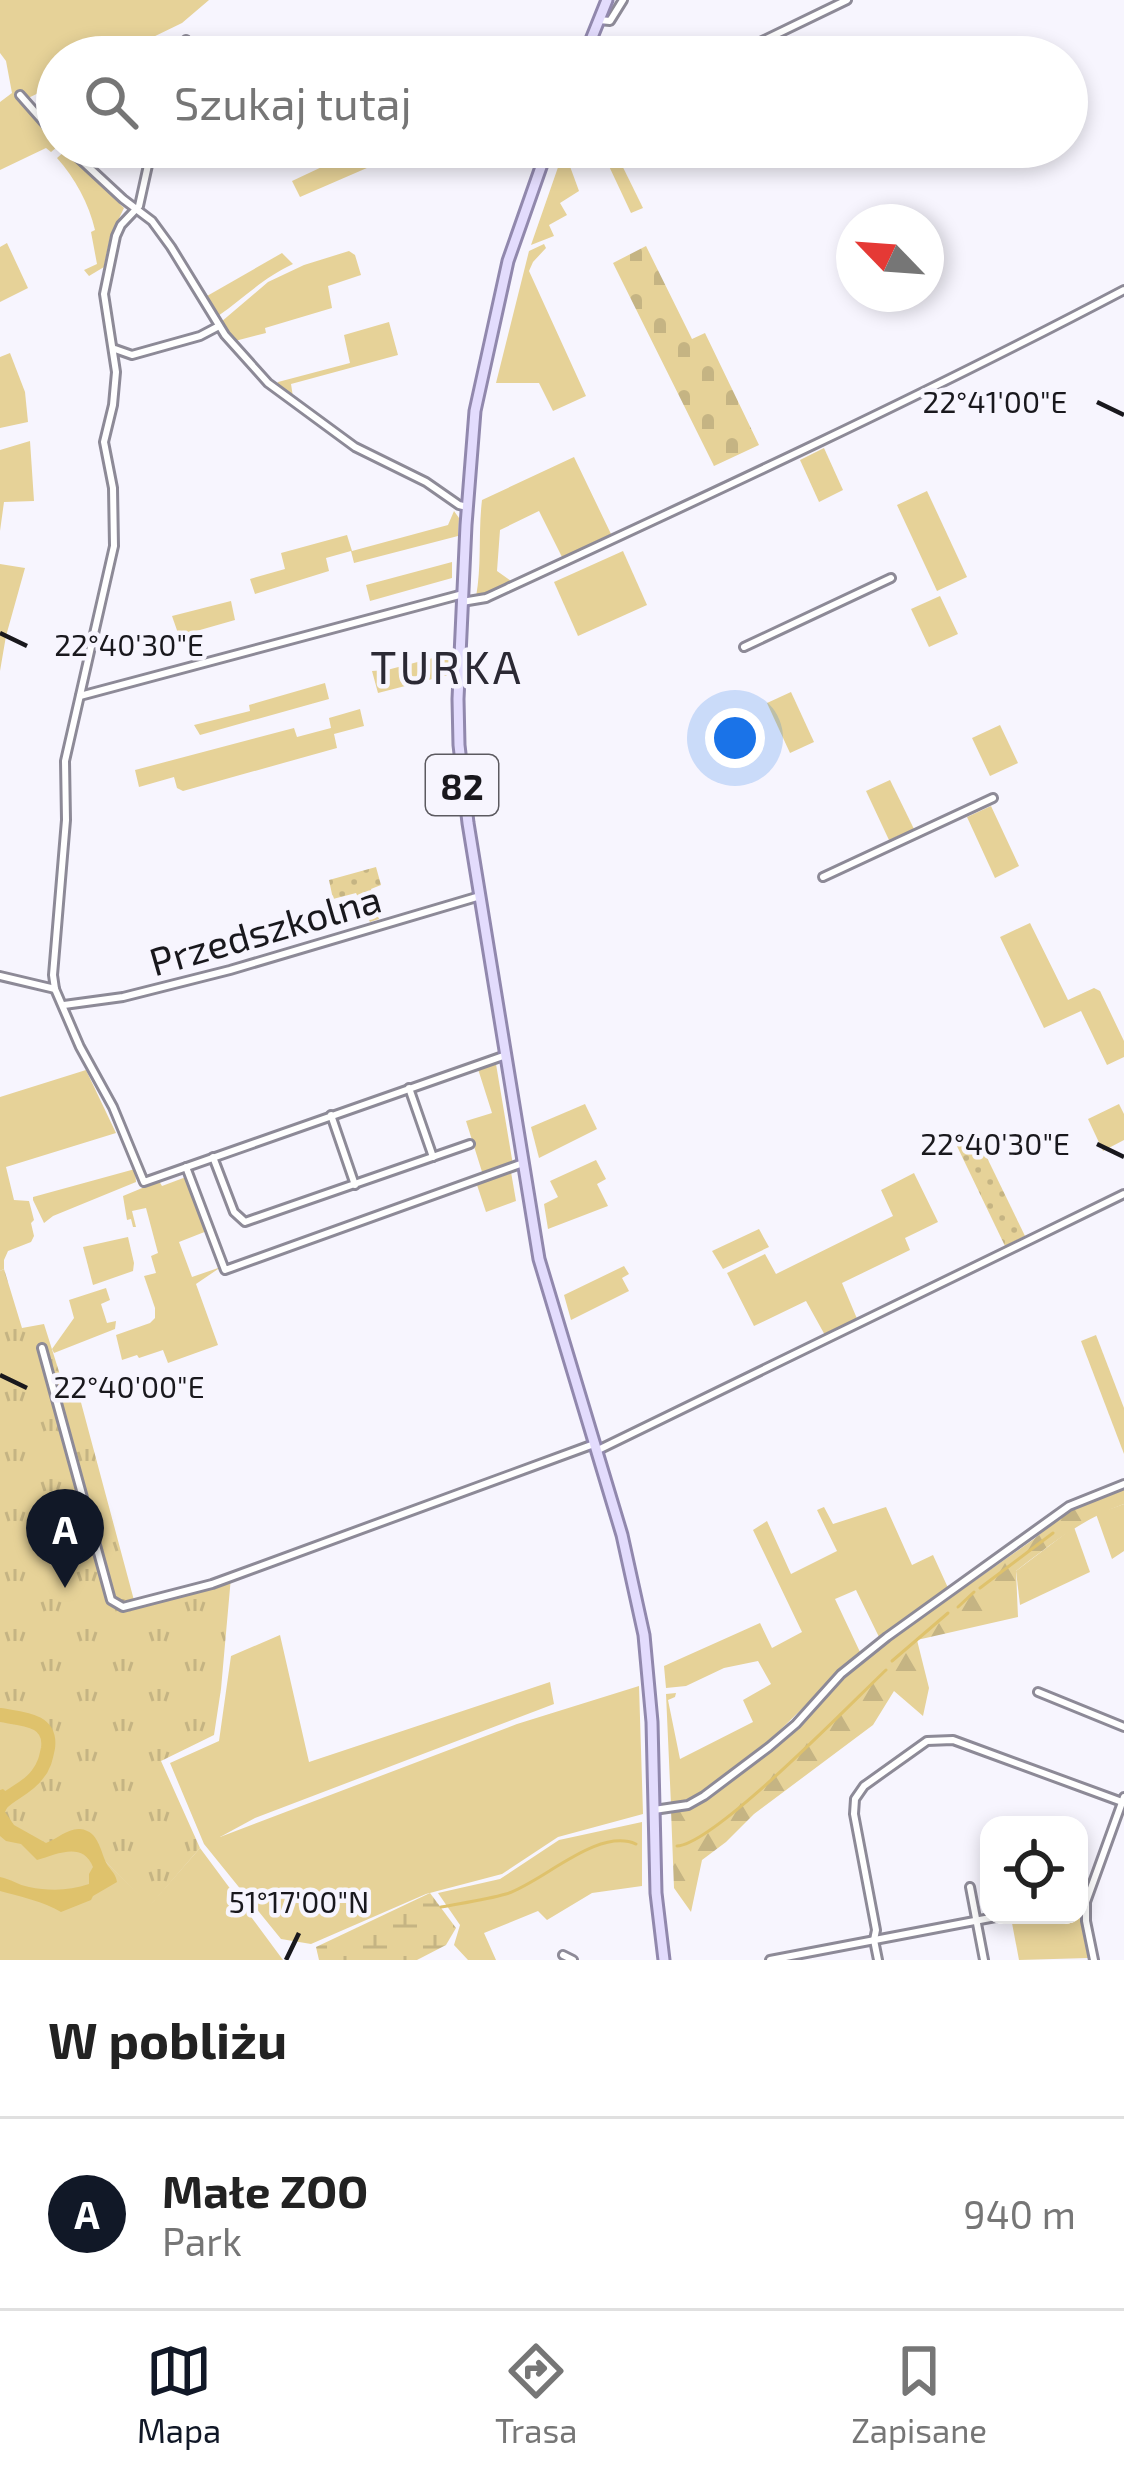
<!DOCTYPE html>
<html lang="pl">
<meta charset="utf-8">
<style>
body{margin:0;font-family:"Exo 2",sans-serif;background:#f2f2f2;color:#222}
.controls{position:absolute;right:36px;bottom:36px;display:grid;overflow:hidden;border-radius:24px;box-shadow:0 6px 18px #0003}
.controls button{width:108px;height:108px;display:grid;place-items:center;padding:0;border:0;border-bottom:3px solid #e0e0e0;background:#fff;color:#222;font:60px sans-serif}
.compass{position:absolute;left:836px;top:204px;width:108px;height:108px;border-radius:50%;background:#fff;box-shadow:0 6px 18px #0003;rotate:295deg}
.you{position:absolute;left:735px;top:738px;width:42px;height:42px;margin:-30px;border:9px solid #fff;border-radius:50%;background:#1a73e8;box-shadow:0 0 0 18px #1a73e833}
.badge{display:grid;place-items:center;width:78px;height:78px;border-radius:50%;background:#111827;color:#fff;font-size:39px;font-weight:700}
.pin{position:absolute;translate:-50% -99px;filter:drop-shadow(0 3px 6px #0008)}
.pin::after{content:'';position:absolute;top:63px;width:42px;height:36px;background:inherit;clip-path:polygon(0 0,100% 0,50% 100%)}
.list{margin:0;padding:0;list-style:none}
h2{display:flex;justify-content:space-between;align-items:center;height:156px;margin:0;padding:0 48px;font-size:51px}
h2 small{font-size:39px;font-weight:400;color:#767676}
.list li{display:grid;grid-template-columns:78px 1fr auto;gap:36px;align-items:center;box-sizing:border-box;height:192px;padding:0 48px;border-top:3px solid #e0e0e0}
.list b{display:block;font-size:45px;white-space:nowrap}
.list p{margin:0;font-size:39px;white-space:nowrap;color:#767676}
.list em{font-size:39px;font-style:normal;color:#767676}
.icon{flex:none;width:66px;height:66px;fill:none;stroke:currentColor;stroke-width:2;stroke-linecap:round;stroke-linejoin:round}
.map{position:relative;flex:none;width:1124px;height:1960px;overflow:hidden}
.search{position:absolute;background:#fff;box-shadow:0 6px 18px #0003;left:36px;right:36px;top:36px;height:132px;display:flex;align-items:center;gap:30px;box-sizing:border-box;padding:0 42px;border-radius:66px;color:#767676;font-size:45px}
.sheet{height:348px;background:#fff}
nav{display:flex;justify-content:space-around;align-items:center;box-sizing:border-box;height:168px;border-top:3px solid #e0e0e0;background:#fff;font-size:33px;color:#767676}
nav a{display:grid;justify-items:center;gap:6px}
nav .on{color:#111827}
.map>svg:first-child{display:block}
.grass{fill:#e6d298}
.forest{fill:url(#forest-firs)}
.wetland{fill:url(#wetland-marsh)}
.cemetery{fill:url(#cemetery-stones)}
.park{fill:url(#park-tufts)}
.garden{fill:url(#garden-dots)}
.water{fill:#dfc26c}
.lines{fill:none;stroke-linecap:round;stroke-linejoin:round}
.stream{stroke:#dfc26c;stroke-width:3}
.river{stroke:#dfc26c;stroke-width:14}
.minor-casing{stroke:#8d8a97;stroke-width:12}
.primary-casing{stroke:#9188ad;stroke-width:15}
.minor{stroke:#fff;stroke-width:6}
.primary{stroke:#e3dcfd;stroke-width:9}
.ticks{fill:none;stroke:#19181d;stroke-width:4.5}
.labels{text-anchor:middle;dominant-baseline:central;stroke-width:9;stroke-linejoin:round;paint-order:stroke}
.shield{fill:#f7f5fe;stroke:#5c5a60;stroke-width:3}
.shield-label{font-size:36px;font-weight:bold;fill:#19181d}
.street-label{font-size:39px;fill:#19181d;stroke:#f7f5fe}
.quarter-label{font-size:45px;letter-spacing:3px;fill:#2b2934;stroke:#f7f5fe}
.ticks-label{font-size:30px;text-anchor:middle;fill:#19181d;stroke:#f7f5fe;stroke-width:9;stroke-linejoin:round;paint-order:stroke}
</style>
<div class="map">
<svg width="1124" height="1960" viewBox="0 0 1124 1960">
<defs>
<pattern id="forest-firs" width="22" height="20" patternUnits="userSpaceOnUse" patternTransform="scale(3)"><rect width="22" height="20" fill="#e6d298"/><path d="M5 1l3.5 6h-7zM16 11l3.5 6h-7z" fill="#c5b483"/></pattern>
<pattern id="wetland-marsh" width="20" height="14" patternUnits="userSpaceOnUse" patternTransform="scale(3)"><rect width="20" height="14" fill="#e6d298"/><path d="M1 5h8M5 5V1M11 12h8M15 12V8" fill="none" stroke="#c5b483"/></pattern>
<pattern id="cemetery-stones" width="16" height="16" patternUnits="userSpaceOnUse" patternTransform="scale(3)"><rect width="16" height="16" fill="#e6d298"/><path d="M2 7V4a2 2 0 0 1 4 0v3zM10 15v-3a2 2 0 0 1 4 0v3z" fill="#c5b483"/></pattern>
<pattern id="park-tufts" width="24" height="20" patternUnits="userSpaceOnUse" patternTransform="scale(3)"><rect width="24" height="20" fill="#e6d298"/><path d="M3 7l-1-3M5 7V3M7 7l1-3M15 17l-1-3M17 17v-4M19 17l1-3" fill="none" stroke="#c5b483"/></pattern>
<pattern id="garden-dots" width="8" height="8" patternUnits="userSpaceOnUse" patternTransform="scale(3)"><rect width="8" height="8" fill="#e6d298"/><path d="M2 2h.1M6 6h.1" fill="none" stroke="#c5b483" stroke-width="1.8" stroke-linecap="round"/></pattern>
</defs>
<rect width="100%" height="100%" fill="#f7f5fe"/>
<!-- grass -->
<g class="grass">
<polygon points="0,0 209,0 182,23 112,57 57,57 57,84 20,102 57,143 57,147 51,152 46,148 0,170 0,102 12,93 6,61 0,53"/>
<polygon points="357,147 376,147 383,161 300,197 292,181 358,150"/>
<polygon points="600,147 613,147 643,208 631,213"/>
<polygon points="564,150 579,191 560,203 567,215 549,225 554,236 531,245"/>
<path d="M65 151 124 208 110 237 104 267 89 276 84 270 97 264 91 232 95 230C89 204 75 178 57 158Z"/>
<polygon points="7,243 28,288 0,302 0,247"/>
<polygon points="544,244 546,248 533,262 529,271 586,396 553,411 539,383 496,383 529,251"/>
<polygon points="349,251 355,255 361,275 328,286 332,308 265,328 266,333 235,341 221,322 268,282 304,265"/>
<path d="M282 253 293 264C263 278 245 297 218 316L207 296Z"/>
<polygon points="389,322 398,355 291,384 293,397 276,385 278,382 350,363 344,335"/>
<polygon points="10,353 25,392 28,422 0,428 0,357"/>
<polygon points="30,441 34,501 4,502 0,531 0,450"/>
<polygon points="824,448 843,490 819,502 800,460"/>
<path d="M574 457 611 534 562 557 539 511 500 530 497 571 511 581 476 597C482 563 478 534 482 500Z"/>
<polygon points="927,491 967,577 937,591 897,505"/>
<polygon points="454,511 459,518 458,536 354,563 351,551 326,558 329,571 255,594 250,579 285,569 281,553 347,535 352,551 448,525"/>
<polygon points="623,551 647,605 578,636 554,582"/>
<polygon points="452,562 452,578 370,601 366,585"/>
<polygon points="0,564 25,568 6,636 0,671"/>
<polygon points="940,596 958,634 929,647 911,609"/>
<polygon points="231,601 235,620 179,636 172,616"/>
<polygon points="452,653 448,675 378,693 372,671 387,670"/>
<polygon points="325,683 329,699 200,735 194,725 250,711 249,705"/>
<polygon points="791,692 814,742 790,753 767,703"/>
<polygon points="360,709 364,726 334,734 337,748 183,791 177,788 174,777 139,787 135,770 294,728 297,737 331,728 329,718"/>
<polygon points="1000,725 1018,763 990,776 972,738"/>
<polygon points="890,780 914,829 889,840 866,791"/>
<polygon points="991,806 1019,866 995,878 967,817"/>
<polygon points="1030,923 1068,1000 1094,988 1100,991 1124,1041 1124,1057 1107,1065 1081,1011 1044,1028 1000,937"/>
<polygon points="496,1064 513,1165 483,1175 466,1121 492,1113 478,1069"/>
<polygon points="86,1070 116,1133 6,1167 14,1200 29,1201 34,1220 31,1223 34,1236 31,1242 8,1251 4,1260 4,1269 0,1271 0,1097"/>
<polygon points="585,1104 597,1129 539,1158 531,1127"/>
<polygon points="1119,1104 1124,1114 1124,1140 1103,1151 1088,1119"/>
<polygon points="596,1160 606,1179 597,1184 608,1206 548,1229 544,1204 558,1197 550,1181"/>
<polygon points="135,1169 136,1182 53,1216 44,1223 33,1200 33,1197"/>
<polygon points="511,1172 516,1201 486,1212 477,1185"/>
<polygon points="914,1173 938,1222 905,1238 910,1250 842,1283 858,1321 826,1337 806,1301 754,1326 727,1273 765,1254 776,1274 893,1216 881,1190"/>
<polygon points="186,1177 207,1231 179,1242 192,1277 221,1267 196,1284 218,1345 168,1363 163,1350 139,1358 137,1355 122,1360 116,1335 150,1323 155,1318 155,1308 144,1276 156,1273 151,1256 158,1253 146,1208 132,1211 136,1227 133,1227 131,1219 127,1220 123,1196 159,1181 162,1186"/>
<polygon points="759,1229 769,1247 723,1269 712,1251"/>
<polygon points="128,1237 134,1263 133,1271 93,1285 83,1247"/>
<polygon points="624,1266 629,1274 622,1278 629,1291 571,1320 564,1295"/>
<polygon points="106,1288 110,1300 101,1304 107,1323 116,1321 115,1329 54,1353 52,1349 74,1318 69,1300"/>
<polygon points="1096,1335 1124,1408 1124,1454 1081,1341"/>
<polygon points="1124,1504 1124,1551 1112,1559 1096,1514"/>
<polygon points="824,1507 833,1524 886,1507 912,1565 933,1555 949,1590 879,1637 856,1590 835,1599 860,1652 771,1739 699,1795 671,1805 666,1694 676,1693 675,1697 668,1700 680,1759 753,1722 743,1700 771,1684 758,1661 724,1668 686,1686 666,1688 664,1666 760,1623 772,1648 802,1632 753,1530 767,1521 791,1574 837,1551 817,1510"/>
<polygon points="1074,1527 1090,1572 1020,1605 1016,1571"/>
<polygon points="280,1635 309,1762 550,1682 554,1704 255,1818 220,1837 517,1724 639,1686 643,1814 558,1837 502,1874 426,1894 311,1944 281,1939 204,1844 170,1763 219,1741 231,1656"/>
<path d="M0 1715C22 1719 52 1719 47 1748 46 1758 44 1767 38 1775 27 1789 11 1793 0 1805Z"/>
<polygon points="0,1821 56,1850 95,1851 150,1905 200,1848 283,1960 0,1960"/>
<polygon points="642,1822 642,1886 592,1893 547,1920 538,1911 484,1933 496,1960 468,1960 454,1945 460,1925 438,1893 500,1879 559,1840"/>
<polygon points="1079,1913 1088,1958 1019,1960 1012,1923"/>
</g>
<!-- forest -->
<path class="forest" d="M1124 1488V1504C1082 1519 1051 1544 1016 1571L1018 1617 917 1640 929 1688 923 1716 894 1691 873 1725 754 1814 726 1842 702 1860 691 1912 674 1888 671 1810 697 1805 761 1756 842 1678 886 1643 1034 1539 1068 1511 1081 1503Z"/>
<!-- wetland -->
<polygon class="wetland" points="430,1893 456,1928 446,1945 417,1960 319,1960 316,1947"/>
<!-- cemetery -->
<polygon class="cemetery" points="646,246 692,339 705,333 759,445 714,466 613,263"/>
<!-- park -->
<path class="park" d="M4 1269 22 1328 44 1324 67 1397 79 1395 135 1604 231 1577 221 1689 214 1735 161 1761 200 1848 150 1906 95 1851 56 1850 0 1821 7 1797C29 1789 44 1771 47 1748 49 1740 51 1736 46 1729 37 1718 13 1717 0 1715V1271Z"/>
<!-- garden -->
<g class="garden">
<polygon points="376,867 381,885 371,889 379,919 370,922 356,893 333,899 329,880"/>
<polygon points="975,1133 1025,1236 1005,1246 955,1142"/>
</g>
<!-- water -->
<path class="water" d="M3 1789 12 1797 5 1812 14 1825 46 1843C57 1839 68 1828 80 1829 100 1831 100 1853 108 1866 112 1871 116 1875 117 1882L93 1896 91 1900 61 1912C45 1902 19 1896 0 1891V1877C11 1879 18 1885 29 1887 49 1891 69 1891 89 1884V1874L93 1867C83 1841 57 1854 37 1860L21 1844 6 1841 0 1836V1790Z"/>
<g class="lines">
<!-- stream -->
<g class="stream">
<polyline points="980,1588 1053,1533"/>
<polyline points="958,1607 974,1592"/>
<polyline points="892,1661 948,1613"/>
<path d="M677 1846C715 1844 851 1703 886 1670"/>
<path d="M441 1907C462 1903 485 1900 506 1894 542 1883 597 1827 636 1844"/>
</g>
<!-- river -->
<path class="river" d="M0 1715C22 1719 52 1719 48 1748 46 1758 44 1767 37 1775 27 1789 10 1793 0 1805"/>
<!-- minor casing -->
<g class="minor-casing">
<g id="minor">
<polyline points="599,20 610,21 623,0"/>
<polyline points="181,57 186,40"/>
<polyline points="729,57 847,0"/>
<polyline points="20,95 57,137"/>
<polyline points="67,147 123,199 152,221 171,247 225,335 268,383 355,447 426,482 459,505 467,507"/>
<polyline points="152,147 139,206 121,225 116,236 104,294 116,372 113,405 104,442 113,488 114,546 65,761 66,820 53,975 55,989 80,1047 113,1107 144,1182 506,1055"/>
<polyline points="115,349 132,355 200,336 219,326"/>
<path d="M462 602 486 598C700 499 915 400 1124 290"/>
<polyline points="744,647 891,578"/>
<polyline points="80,696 463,594"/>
<polyline points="823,877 993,798"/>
<polyline points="0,976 55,989"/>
<polyline points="64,1005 123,997 230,970 480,896"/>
<polyline points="409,1088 433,1157"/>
<polyline points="331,1115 355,1185"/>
<polyline points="213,1157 234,1212 245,1222 470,1144"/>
<polyline points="186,1167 225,1270 523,1163"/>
<polyline points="42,1348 111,1600 123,1607 212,1584 594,1444"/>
<polyline points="596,1451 1124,1194"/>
<polyline points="1038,1692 1124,1727"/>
<polyline points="654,1810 688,1805 704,1796 769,1747 796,1724 841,1674 887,1637 1069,1506 1124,1484"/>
<polyline points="970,1887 984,1960"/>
<polyline points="563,1955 573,1960"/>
<polyline points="770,1960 1006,1915"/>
<polyline points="878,1960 874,1940 876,1930 854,1814 855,1799 864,1786 927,1741 953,1740 1122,1802"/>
<polyline points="1094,1960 1086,1921 1086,1902 1124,1797"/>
</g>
</g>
<!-- primary casing -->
<g class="primary-casing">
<g id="primary">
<polyline points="584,57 607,0"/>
<polyline points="548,147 508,261 475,411 466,525 458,699 459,745 468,823 539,1259 622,1535 644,1635 652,1722 656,1893 664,1960"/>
</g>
</g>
<!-- minor -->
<use href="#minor" class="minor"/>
<!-- primary -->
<use href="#primary" class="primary"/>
</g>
<!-- ticks -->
<path class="ticks" d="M1097 402 1124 415M0 633 27 646M1097 1144 1124 1157M0 1375 27 1388M286 1960 299 1933"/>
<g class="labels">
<!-- shield labels -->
<rect class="shield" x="426" y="755" width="72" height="60" rx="9"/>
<g class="shield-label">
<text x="462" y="785">82</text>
</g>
<!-- street labels -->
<g class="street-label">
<text transform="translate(265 929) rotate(-16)">Przedszkolna</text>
</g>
<!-- quarter labels -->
<g class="quarter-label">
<text x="447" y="666">TURKA</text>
</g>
</g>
<g class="ticks-label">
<text x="995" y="413">22°41'00"E</text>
<text x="129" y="656">22°40'30"E</text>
<text x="995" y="1155">22°40'30"E</text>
<text x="129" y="1398">22°40'00"E</text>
<text x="299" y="1913">51°17'00"N</text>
</g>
</svg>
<div class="controls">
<button><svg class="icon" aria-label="locate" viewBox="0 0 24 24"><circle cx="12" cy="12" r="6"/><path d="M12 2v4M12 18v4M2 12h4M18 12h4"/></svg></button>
</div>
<svg class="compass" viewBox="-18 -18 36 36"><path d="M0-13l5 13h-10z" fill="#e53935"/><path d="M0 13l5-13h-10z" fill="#767676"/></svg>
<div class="you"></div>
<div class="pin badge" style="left:65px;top:1588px">A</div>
<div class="search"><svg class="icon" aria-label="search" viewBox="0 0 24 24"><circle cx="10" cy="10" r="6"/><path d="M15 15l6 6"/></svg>Szukaj tutaj</div>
</div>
<section class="sheet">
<h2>W pobliżu<small></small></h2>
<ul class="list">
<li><span class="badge">A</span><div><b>Małe ZOO</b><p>Park</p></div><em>940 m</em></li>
</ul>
</section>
<nav>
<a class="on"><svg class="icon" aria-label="map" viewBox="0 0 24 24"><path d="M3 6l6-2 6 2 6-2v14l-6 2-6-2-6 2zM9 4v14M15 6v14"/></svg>Mapa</a>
<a><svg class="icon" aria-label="directions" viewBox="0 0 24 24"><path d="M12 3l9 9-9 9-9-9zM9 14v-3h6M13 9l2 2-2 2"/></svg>Trasa</a>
<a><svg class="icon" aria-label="saved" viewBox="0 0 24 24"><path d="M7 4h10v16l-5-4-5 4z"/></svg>Zapisane</a>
</nav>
